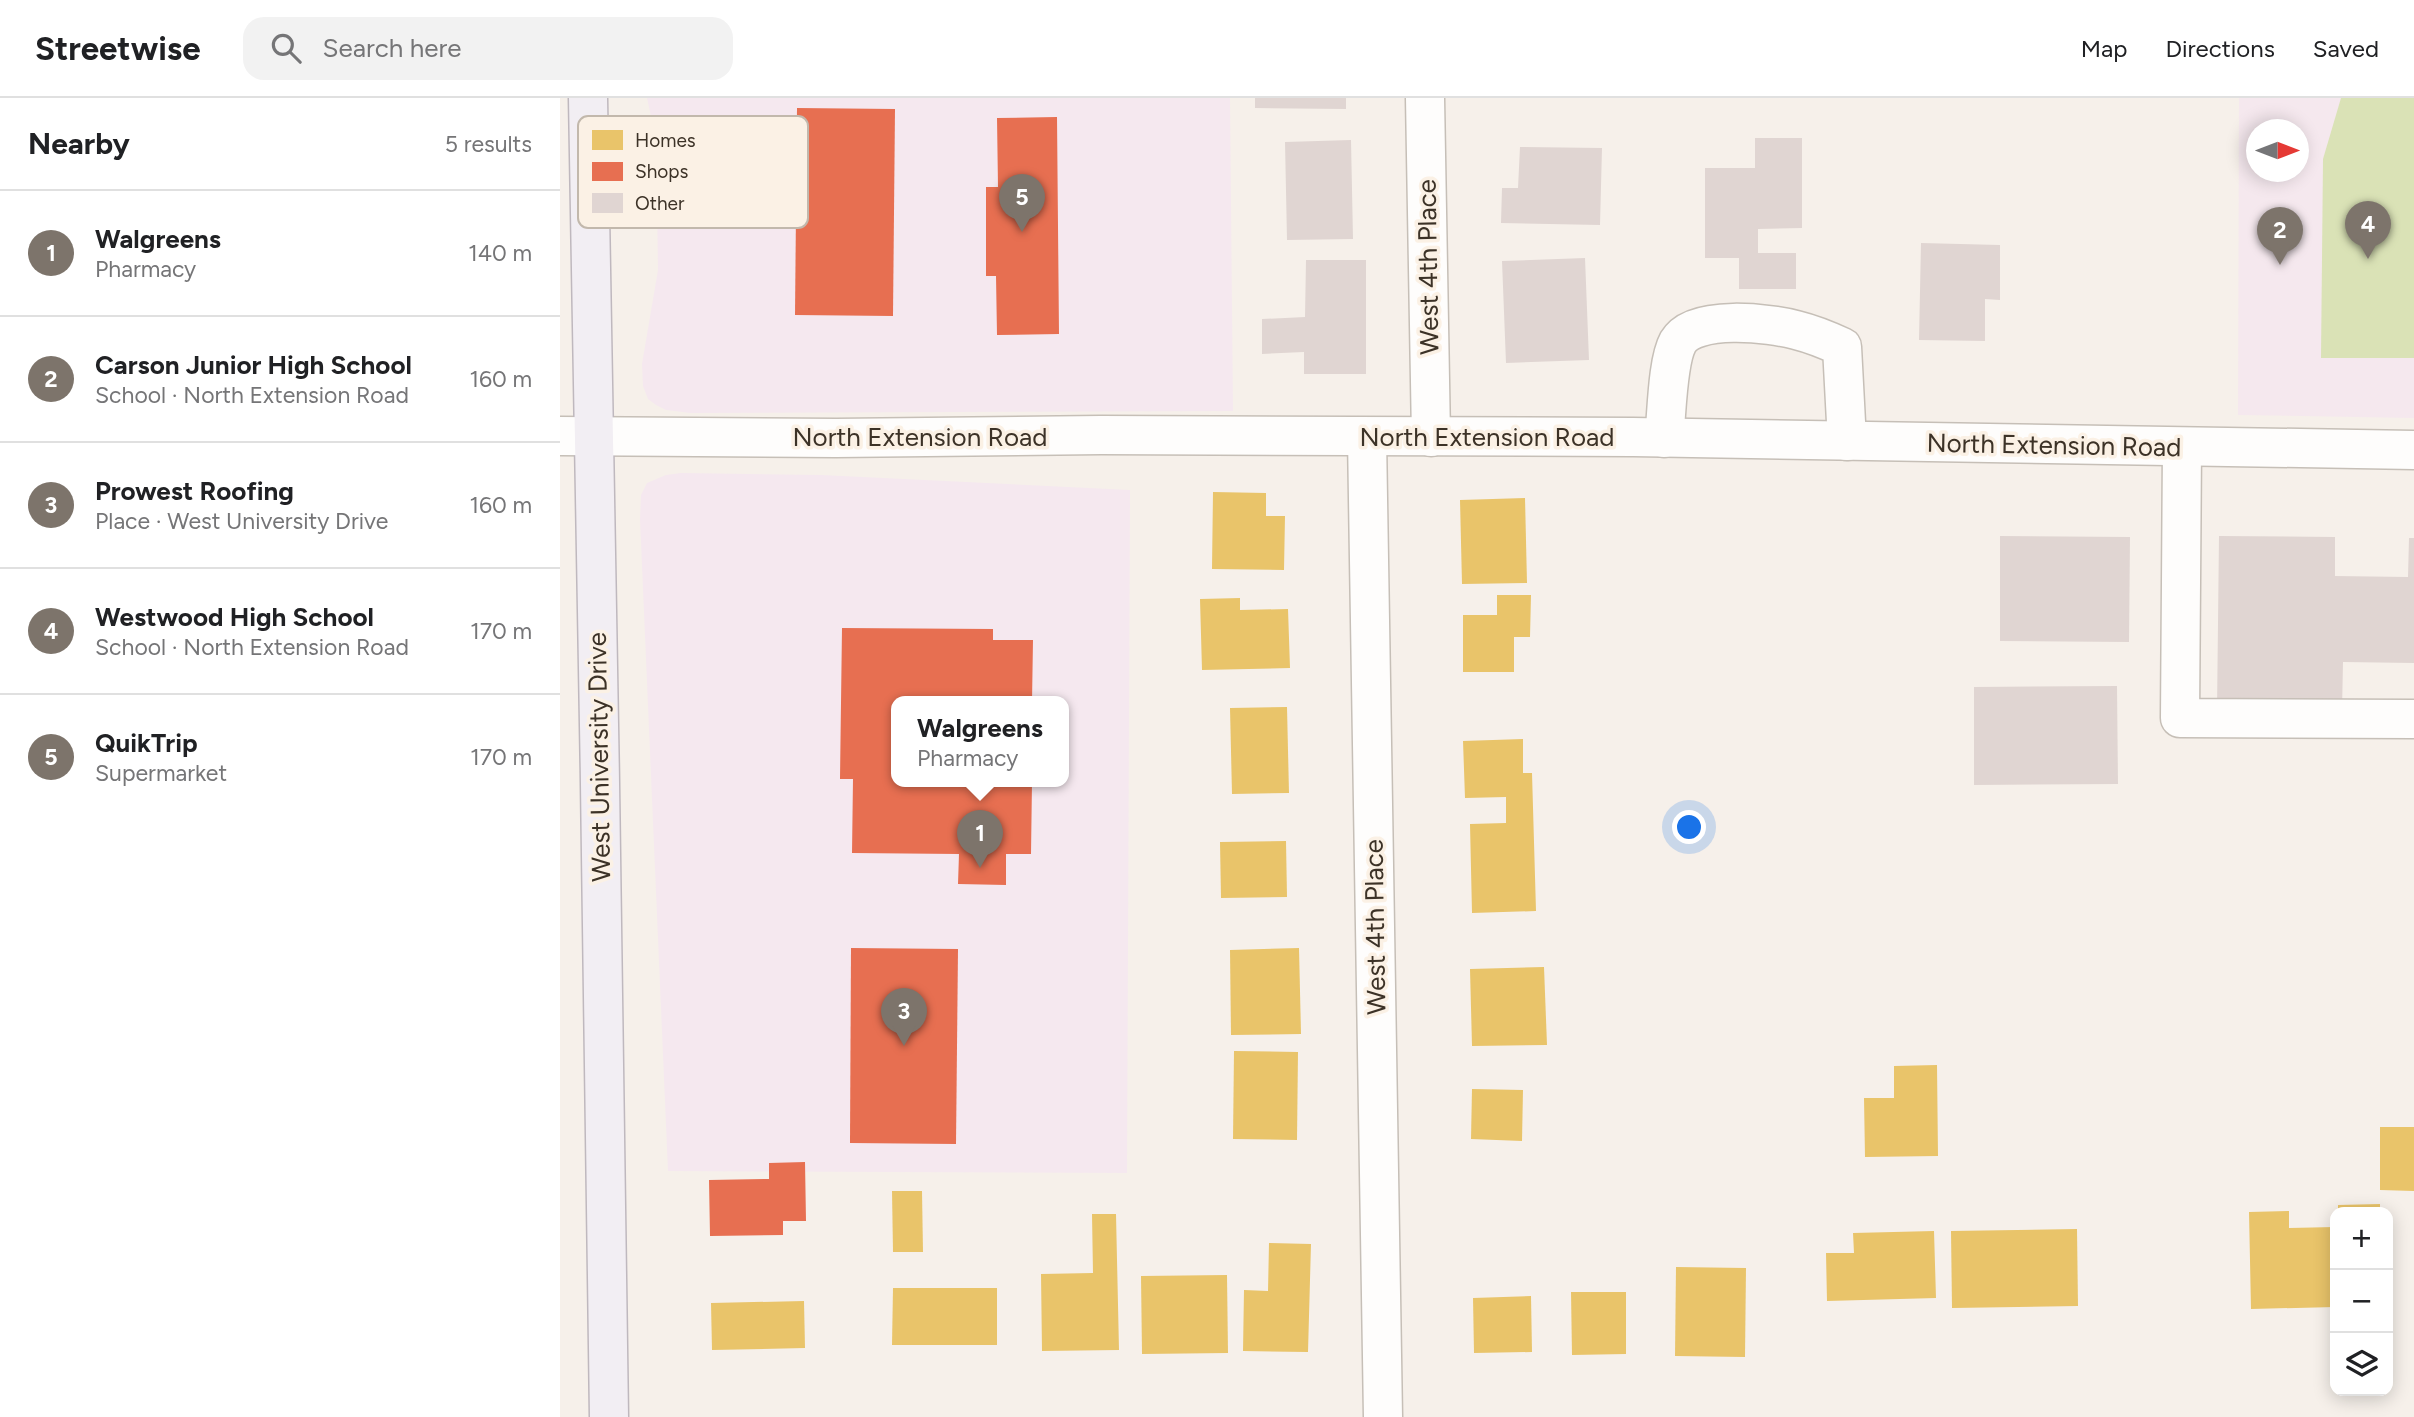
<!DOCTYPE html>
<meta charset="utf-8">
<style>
body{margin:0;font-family:Figtree,sans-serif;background:#f2f2f2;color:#202124}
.controls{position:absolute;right:21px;bottom:21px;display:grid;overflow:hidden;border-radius:14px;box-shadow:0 4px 18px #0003}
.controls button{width:63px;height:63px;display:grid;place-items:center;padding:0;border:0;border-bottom:2px solid #e0e0e0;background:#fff;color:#202124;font:35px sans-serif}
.compass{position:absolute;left:1686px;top:21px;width:63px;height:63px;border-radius:50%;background:#fff;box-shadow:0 4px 18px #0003;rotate:90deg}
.you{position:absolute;left:1130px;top:730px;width:24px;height:24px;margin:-18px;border:5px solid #fff;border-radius:50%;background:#1a73e8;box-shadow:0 0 0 10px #1a73e833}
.badge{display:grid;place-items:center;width:46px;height:46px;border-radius:50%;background:#7d746b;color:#fff;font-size:23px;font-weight:700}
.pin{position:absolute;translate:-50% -58px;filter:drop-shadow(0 2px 4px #0008)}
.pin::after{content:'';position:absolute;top:37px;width:24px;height:21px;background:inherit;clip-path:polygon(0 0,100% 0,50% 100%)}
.popup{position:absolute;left:331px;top:598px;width:178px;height:91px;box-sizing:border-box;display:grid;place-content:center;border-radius:14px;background:#fff;filter:drop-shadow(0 2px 5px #0005);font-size:23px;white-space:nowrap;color:#757577}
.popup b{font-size:26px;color:#202124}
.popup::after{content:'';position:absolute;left:50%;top:100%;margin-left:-14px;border:14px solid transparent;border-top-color:#fff}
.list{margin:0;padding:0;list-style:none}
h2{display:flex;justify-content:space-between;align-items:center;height:91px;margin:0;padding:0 28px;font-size:30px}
h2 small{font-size:23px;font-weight:400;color:#757577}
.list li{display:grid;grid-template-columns:46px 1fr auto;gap:21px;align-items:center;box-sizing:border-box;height:126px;padding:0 28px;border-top:2px solid #e0e0e0}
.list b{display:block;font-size:26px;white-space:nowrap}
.list p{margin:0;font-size:23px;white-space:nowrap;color:#757577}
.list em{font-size:23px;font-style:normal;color:#757577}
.icon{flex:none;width:38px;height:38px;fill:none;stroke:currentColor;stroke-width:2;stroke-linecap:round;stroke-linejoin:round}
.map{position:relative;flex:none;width:1854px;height:1319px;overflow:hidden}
header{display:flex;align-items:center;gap:42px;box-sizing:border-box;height:98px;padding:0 35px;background:#fff;border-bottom:2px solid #e0e0e0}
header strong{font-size:33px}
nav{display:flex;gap:38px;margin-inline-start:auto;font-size:24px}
.search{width:490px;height:63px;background:#f2f2f2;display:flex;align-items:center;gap:18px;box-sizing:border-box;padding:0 24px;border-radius:21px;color:#757577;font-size:26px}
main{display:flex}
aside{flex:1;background:#fff}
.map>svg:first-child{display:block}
.commercial{fill:#f5e8ef;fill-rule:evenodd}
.education{fill:#f5e8ee;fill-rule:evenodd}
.green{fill:#dae2b6}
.homes{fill:#e9c46a}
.shops{fill:#e76f51}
.building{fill:#e0d5d2}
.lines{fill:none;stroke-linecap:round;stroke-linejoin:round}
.minor-casing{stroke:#c6bfb7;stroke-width:41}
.major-casing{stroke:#bfb8be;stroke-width:41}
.minor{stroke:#fefdfc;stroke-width:38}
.major{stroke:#f2eef3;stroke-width:38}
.labels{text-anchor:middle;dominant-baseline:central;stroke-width:7;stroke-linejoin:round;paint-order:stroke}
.street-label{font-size:26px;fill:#3c3227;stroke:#fbf1e5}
.key{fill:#fbf1e5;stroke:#c2b8ac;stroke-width:2}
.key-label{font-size:19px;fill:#3c3227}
</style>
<header>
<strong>Streetwise</strong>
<div class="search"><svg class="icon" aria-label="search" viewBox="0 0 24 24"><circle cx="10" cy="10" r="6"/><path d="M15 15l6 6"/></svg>Search here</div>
<nav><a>Map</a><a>Directions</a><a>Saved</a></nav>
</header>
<main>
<aside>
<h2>Nearby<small>5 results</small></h2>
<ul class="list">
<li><span class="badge">1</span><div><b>Walgreens</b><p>Pharmacy</p></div><em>140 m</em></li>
<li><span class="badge">2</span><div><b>Carson Junior High School</b><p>School · North Extension Road</p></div><em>160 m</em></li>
<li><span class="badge">3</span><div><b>Prowest Roofing</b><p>Place · West University Drive</p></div><em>160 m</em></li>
<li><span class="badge">4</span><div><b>Westwood High School</b><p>School · North Extension Road</p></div><em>170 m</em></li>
<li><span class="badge">5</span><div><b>QuikTrip</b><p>Supermarket</p></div><em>170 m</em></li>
</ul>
</aside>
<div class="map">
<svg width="1854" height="1319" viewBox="0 0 1854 1319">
<rect width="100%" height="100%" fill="#f6f0ea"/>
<!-- commercial -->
<g class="commercial">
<polygon points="87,0 670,0 673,313 130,315 106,312 96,307 88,301 83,288 82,266 98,172 96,41"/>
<path d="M121 375 261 377 570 392 567 1075 108 1073 80 421 81 397 87 385 106 377ZM336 604H504V684H336Z"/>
</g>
<!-- education -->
<path class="education" d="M1679 0H1854V320L1678 317ZM1696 32H1738V74H1696Z"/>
<!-- green -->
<polygon class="green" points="1781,0 1854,0 1854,260 1761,260 1763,61"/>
<!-- homes -->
<g class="homes">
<polygon points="653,394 706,395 706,418 725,418 724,472 652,471"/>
<polygon points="965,400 967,485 902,486 900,402"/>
<polygon points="937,497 971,497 970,539 954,539 954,574 903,574 903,517 937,517"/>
<polygon points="680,500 680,512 728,511 730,570 642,572 640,501"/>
<polygon points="727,609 729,695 672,696 670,610"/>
<polygon points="963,641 963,675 972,675 976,813 912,815 910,726 946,725 946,699 905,700 903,643"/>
<polygon points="726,743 727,799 661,800 660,744"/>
<polygon points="739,850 741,936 671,937 670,852"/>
<polygon points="984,869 987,947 912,948 910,871"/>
<polygon points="674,953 738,954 737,1042 673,1041"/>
<polygon points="1377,967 1378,1058 1305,1059 1304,1000 1334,1000 1334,968"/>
<polygon points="912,991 963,992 962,1043 911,1041"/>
<polygon points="1820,1029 1854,1029 1854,1093 1820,1092"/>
<polygon points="332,1093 362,1093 363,1154 333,1154"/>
<polygon points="1820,1106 1820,1114 1778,1114 1778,1107"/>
<polygon points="1729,1113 1729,1130 1775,1129 1775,1209 1691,1211 1689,1114"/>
<polygon points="532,1116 556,1116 559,1252 482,1253 481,1176 533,1175"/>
<polygon points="1517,1131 1518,1208 1392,1210 1391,1133"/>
<polygon points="1374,1133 1376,1200 1267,1203 1266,1155 1294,1155 1293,1135"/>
<polygon points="709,1145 751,1146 748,1254 683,1253 684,1192 708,1193"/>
<polygon points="1116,1169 1186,1170 1185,1259 1115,1258"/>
<polygon points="667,1177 668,1255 582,1256 581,1178"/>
<polygon points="333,1190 437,1190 437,1247 332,1247"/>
<polygon points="1011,1194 1066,1194 1066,1256 1012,1257"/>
<polygon points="971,1198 972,1254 914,1255 913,1200"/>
<polygon points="244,1203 245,1250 152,1252 151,1205"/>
</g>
<!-- shops -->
<g class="shops">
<polygon points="237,10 335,11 333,218 235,217"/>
<polygon points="497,19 499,236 437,237 436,178 426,178 426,89 438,89 437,20"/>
<polygon points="105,50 121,50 121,79 106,79"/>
<polygon points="282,530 433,531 433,542 473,542 472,604 336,604 336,684 472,684 471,756 446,756 446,787 398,786 399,756 292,755 293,681 280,681"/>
<polygon points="291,850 398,851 396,1046 290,1045"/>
<polygon points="245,1064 246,1123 223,1123 223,1137 150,1138 149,1082 209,1081 209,1065"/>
</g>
<!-- building -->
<g class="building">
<polygon points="695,0 786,0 786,11 695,10"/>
<polygon points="1195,40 1242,40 1242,130 1198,131 1198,155 1236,155 1236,191 1179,191 1179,160 1145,160 1145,70 1195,70"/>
<polygon points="791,42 793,141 727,142 725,44"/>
<polygon points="960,49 1042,50 1040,127 941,125 942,90 958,90"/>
<polygon points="1361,145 1440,147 1440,202 1425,201 1425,243 1359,242"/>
<polygon points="1025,160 1029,262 946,265 942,163"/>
<polygon points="746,162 806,162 806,276 744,276 744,254 702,256 702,221 745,219"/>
<polygon points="1440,438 1570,439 1569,544 1440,543"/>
<polygon points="1659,438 1775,439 1775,478 1848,479 1849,440 1854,440 1854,565 1783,564 1782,613 1657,612"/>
<polygon points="1557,588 1558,686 1414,687 1414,589"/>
</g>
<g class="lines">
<!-- minor casing -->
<g class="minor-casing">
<g id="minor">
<polyline points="865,0 871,339"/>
<polyline points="0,338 276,340 541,337 1073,339 1854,352"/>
<polyline points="807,339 823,1319"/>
<path d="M1104 340C1107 316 1107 264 1118 244 1134 216 1210 225 1236 232 1252 236 1267 242 1282 249L1287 343"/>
<polyline points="1622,349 1620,620 1854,621"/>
</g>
</g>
<!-- major casing -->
<g class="major-casing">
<path id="major" d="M28 0C38 440 42 879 49 1319"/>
</g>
<!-- minor -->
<use href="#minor" class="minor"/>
<!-- major -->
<use href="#major" class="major"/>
</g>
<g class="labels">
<!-- street labels -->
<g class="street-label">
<text transform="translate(868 169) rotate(-91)">West 4th Place</text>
<text x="360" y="339">North Extension Road</text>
<text x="927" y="339">North Extension Road</text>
<text transform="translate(1494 347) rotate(1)">North Extension Road</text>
<text transform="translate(39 659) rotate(-91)">West University Drive</text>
<text transform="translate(815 829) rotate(-91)">West 4th Place</text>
</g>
</g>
<!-- legend -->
<rect x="18" y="18" width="230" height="112" rx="10" class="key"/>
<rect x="32" y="32" width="31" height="20" fill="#e9c46a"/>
<rect x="32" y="64" width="31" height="19" fill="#e76f51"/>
<rect x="32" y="95" width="31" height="20" fill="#e0d5d2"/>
<g class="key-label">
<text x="75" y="49">Homes</text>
<text x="75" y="80">Shops</text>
<text x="75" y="112">Other</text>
</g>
</svg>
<div class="controls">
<button>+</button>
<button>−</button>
<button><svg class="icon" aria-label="layers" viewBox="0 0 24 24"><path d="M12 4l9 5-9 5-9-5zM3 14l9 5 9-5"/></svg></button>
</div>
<svg class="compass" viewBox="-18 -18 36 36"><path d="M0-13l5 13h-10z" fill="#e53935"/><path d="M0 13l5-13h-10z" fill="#757577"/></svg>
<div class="you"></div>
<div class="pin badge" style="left:420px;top:770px">1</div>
<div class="popup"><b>Walgreens</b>Pharmacy</div>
<div class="pin badge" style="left:1720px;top:167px">2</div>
<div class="pin badge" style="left:344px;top:948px">3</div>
<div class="pin badge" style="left:1808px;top:161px">4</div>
<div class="pin badge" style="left:462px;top:134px">5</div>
</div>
</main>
